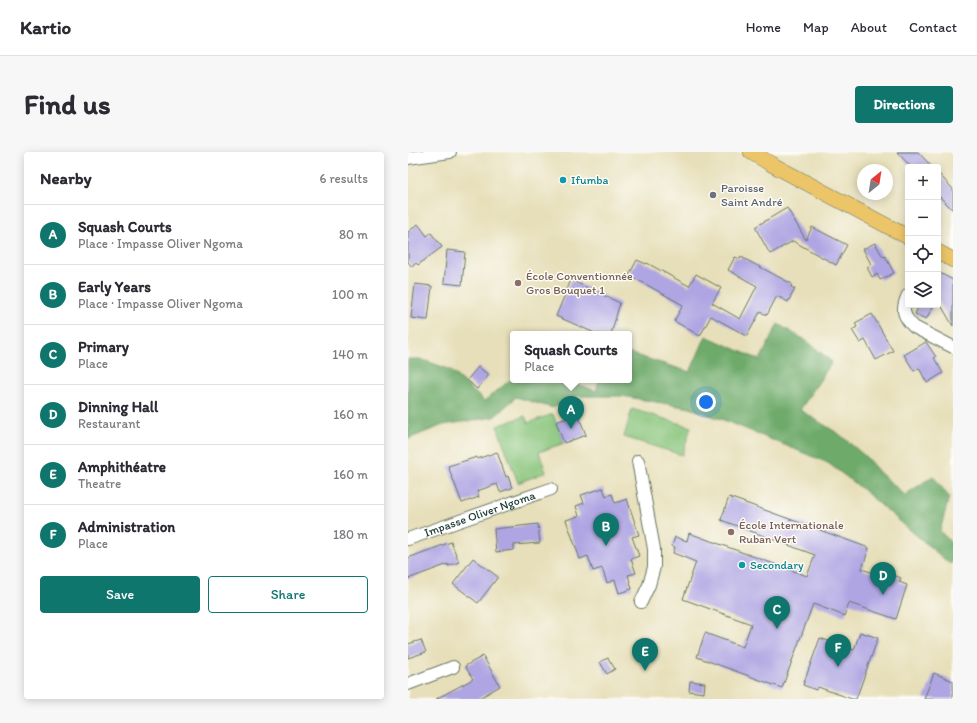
<!DOCTYPE html>
<meta charset="utf-8">
<style>
body{margin:0;font-family:Itim,sans-serif;background:#f7f7f7;color:#2b2b33}
.controls{position:absolute;right:12px;top:12px;display:grid;overflow:hidden;border-radius:4px;box-shadow:0 2px 10px #0003}
.controls button{width:36px;height:36px;display:grid;place-items:center;padding:0;border:0;border-bottom:1px solid #e1e1e2;background:#fff;color:#2b2b33;font:20px sans-serif}
.compass{position:absolute;left:449px;top:12px;width:36px;height:36px;border-radius:50%;background:#fff;box-shadow:0 2px 10px #0003;rotate:30deg}
.you{position:absolute;left:298px;top:250px;width:14px;height:14px;margin:-10px;border:3px solid #fff;border-radius:50%;background:#1a73e8;box-shadow:0 0 0 6px #1a73e833}
.badge{display:grid;place-items:center;width:26px;height:26px;border-radius:50%;background:#0f766e;color:#fff;font-size:13px;font-weight:700}
.pin{position:absolute;translate:-50% -33px;filter:drop-shadow(0 1px 2px #0008)}
.pin::after{content:'';position:absolute;top:21px;width:14px;height:12px;background:inherit;clip-path:polygon(0 0,100% 0,50% 100%)}
.popup{position:absolute;left:102px;top:179px;width:122px;height:52px;box-sizing:border-box;display:grid;place-content:center;border-radius:4px;background:#fff;filter:drop-shadow(0 1px 3px #0005);font-size:13px;white-space:nowrap;color:#7c7c81}
.popup b{font-size:15px;color:#2b2b33}
.popup::after{content:'';position:absolute;left:50%;top:100%;margin-left:-8px;border:8px solid transparent;border-top-color:#fff}
.list{margin:0;padding:0;list-style:none}
h2{display:flex;justify-content:space-between;align-items:center;height:52px;margin:0;padding:0 16px;font-size:17px}
h2 small{font-size:13px;font-weight:400;color:#7c7c81}
.list li{display:grid;grid-template-columns:26px 1fr auto;gap:12px;align-items:center;box-sizing:border-box;height:60px;padding:0 16px;border-top:1px solid #e1e1e2}
.list b{display:block;font-size:15px;white-space:nowrap}
.list p{margin:0;font-size:13px;white-space:nowrap;color:#7c7c81}
.list em{font-size:13px;font-style:normal;color:#7c7c81}
.actions{display:flex;gap:8px;padding:12px 16px}
.actions a{flex:1;padding:9px 0;border:1px solid #0f766e;border-radius:4px;text-align:center;font-size:14px;color:#0f766e}
.actions .main{background:#0f766e;color:#fff}
.icon{flex:none;width:22px;height:22px;fill:none;stroke:currentColor;stroke-width:2;stroke-linecap:round;stroke-linejoin:round}
.map{position:relative;flex:none;width:545px;height:547px;overflow:hidden;border-radius:4px}
header{display:flex;align-items:center;gap:24px;box-sizing:border-box;height:56px;padding:0 20px;background:#fff;border-bottom:1px solid #e1e1e2}
header strong{font-size:19px}
nav{display:flex;gap:22px;margin-inline-start:auto;font-size:14px}
.intro{display:flex;align-items:center;justify-content:space-between;box-sizing:border-box;height:96px;padding:0 24px}
h1{margin:0;font-size:28px}
.button{padding:10px 18px;border-radius:4px;background:#0f766e;color:#fff;font-size:14px;font-weight:700}
main{display:flex;gap:24px;padding:0 24px}
aside{flex:1;background:#fff;border-radius:4px;box-shadow:0 2px 10px #0003}
.map>svg:first-child{display:block}
.green{fill:#89c57b;stroke:#548158}
.forest{fill:#6eaa6b;stroke:#467450}
.building{fill:#afa5e3}
.lines{fill:none;stroke-linecap:round;stroke-linejoin:round}
.minor-casing{stroke:#657663;stroke-width:14}
.major-casing{stroke:#657663;stroke-width:16}
.minor{stroke:#fff;stroke-width:12}
.major{stroke:#edc569;stroke-width:15}
.culture-dot{fill:#0f9aa8;stroke:#fdfcf7;stroke-width:1.5}
.worship-dot{fill:#6b7280;stroke:#fdfcf7;stroke-width:1.5}
.education-dot{fill:#8d6e63;stroke:#fdfcf7;stroke-width:1.5}
.labels{text-anchor:middle;dominant-baseline:central;stroke-width:3;stroke-linejoin:round;paint-order:stroke}
.culture-label{font-size:12px;fill:#0d838f;stroke:#fdfcf7;text-anchor:start}
.worship-label{font-size:12px;fill:#5b616d;stroke:#fdfcf7;text-anchor:start}
.education-label{font-size:12px;fill:#785e54;stroke:#fdfcf7;text-anchor:start}
.street-label{font-size:12px;fill:#1f3d34;stroke:#fdfcf7}
</style>
<header>
<strong>Kartio</strong>
<nav><a>Home</a><a>Map</a><a>About</a><a>Contact</a></nav>
</header>
<div class="intro"><h1>Find us</h1><a class="button">Directions</a></div>
<main>
<aside>
<h2>Nearby<small>6 results</small></h2>
<ul class="list">
<li><span class="badge">A</span><div><b>Squash Courts</b><p>Place · Impasse Oliver Ngoma</p></div><em>80 m</em></li>
<li><span class="badge">B</span><div><b>Early Years</b><p>Place · Impasse Oliver Ngoma</p></div><em>100 m</em></li>
<li><span class="badge">C</span><div><b>Primary</b><p>Place</p></div><em>140 m</em></li>
<li><span class="badge">D</span><div><b>Dinning Hall</b><p>Restaurant</p></div><em>160 m</em></li>
<li><span class="badge">E</span><div><b>Amphithéatre</b><p>Theatre</p></div><em>160 m</em></li>
<li><span class="badge">F</span><div><b>Administration</b><p>Place</p></div><em>180 m</em></li>
</ul>
<div class="actions"><a class="main">Save</a><a>Share</a></div>
</aside>
<div class="map">
<svg width="545" height="547" viewBox="0 0 545 547">
<rect width="100%" height="100%" fill="#fdfcf7"/>
<filter id="ink" filterUnits="userSpaceOnUse"><feTurbulence type="fractalNoise" baseFrequency=".025" numOctaves="2"/><feDisplacementMap in="SourceGraphic" scale="8" xChannelSelector="R" yChannelSelector="G"/><feConvolveMatrix kernelMatrix="1 2 1 2 8 2 1 2 1" color-interpolation-filters="sRGB"/></filter>
<filter id="wash" filterUnits="userSpaceOnUse"><feTurbulence type="fractalNoise" baseFrequency=".012" numOctaves="4" result="noise"/><feDisplacementMap in="SourceGraphic" scale="16" xChannelSelector="R" yChannelSelector="G"/><feGaussianBlur stdDeviation="0.9" result="paint"/><feColorMatrix in="noise" values="0 0 0 0 0 0 0 0 0 0 0 0 0 0 0 0 0 1.4 0 .05"/><feComposite in="paint" operator="in"/></filter>
<g filter="url(#wash)">
<rect width="100%" height="100%" fill="#e7dfb9"/>
<!-- green -->
<g class="green">
<polygon points="224,257 283,275 274,303 216,285"/>
<polygon points="145,262 156,291 131,300 138,320 110,331 89,274 117,264 120,271"/>
</g>
<!-- forest -->
<polygon class="forest" points="370,172 400,190 424,210 392,258 431,282 458,305 472,321 497,343 525,324 541,345 532,379 545,393 545,408 542,412 453,336 420,311 321,270 282,256 214,244 166,244 145,256 108,245 86,265 35,273 0,287 0,207 12,207 41,217 76,249 105,226 105,228 159,228 188,239 191,228 221,228 221,201 282,220 298,184 352,208"/>
<g id="blocks">
<!-- building -->
<g class="building">
<polygon points="489,0 510,0 524,15 503,15"/>
<polygon points="530,21 545,37 545,58 530,43"/>
<polygon points="379,56 398,88 404,75 439,93 428,113 385,89 362,102 347,75"/>
<polygon points="10,72 19,84 23,81 34,95 10,113 8,111 4,115 0,110 0,80"/>
<polygon points="467,91 475,105 477,104 486,121 472,128 469,122 464,125 459,115 463,112 455,97"/>
<polygon points="39,98 57,100 54,133 36,131"/>
<polygon points="327,105 332,107 333,105 384,132 383,135 387,137 380,150 369,144 359,163 352,160 339,184 303,164 292,184 266,169 275,153 221,123 229,108 238,112 239,111 281,134 288,122 313,136 304,151 332,167 349,134 320,118"/>
<polygon points="530,120 545,128 545,174 530,148"/>
<polygon points="163,128 212,151 203,182 189,182 148,164"/>
<polygon points="7,132 24,134 20,168 3,166"/>
<polygon points="511,153 526,153 518,167 507,162"/>
<polygon points="464,162 485,199 468,208 457,188 452,191 444,178 449,175 447,171"/>
<polygon points="518,190 528,205 526,206 535,221 519,231 511,216 506,219 496,203"/>
<polygon points="70,215 81,223 69,237 59,228"/>
<polygon points="170,262 178,283 156,291 148,270"/>
<polygon points="89,300 98,325 100,324 104,336 92,340 89,332 69,339 71,345 54,351 40,314 69,305 69,307"/>
<polygon points="195,336 198,344 204,342 207,351 219,347 231,383 224,385 231,404 223,407 228,421 220,423 224,437 211,441 207,428 199,431 194,416 185,419 180,404 172,407 158,368 171,364 168,354 176,351 173,343"/>
<polygon points="321,345 461,396 454,417 471,423 472,418 493,426 491,430 499,433 488,467 441,451 437,464 405,452 374,536 289,505 297,481 335,495 343,472 275,447 288,410 265,401 267,395 264,394 267,385 279,389 281,381 399,424 407,403 313,368"/>
<polygon points="130,372 132,391 106,393 106,398 88,400 86,377"/>
<polygon points="43,390 51,410 40,414 40,412 0,427 0,406"/>
<polygon points="65,406 90,425 70,451 45,432"/>
<polygon points="452,480 470,486 448,547 444,547 410,535 408,538 395,533 412,486 446,498"/>
<polygon points="13,488 18,500 0,506 0,492"/>
<polygon points="75,504 92,534 70,547 28,547 65,527 57,514"/>
<polygon points="200,506 207,517 199,522 192,510"/>
<polygon points="526,521 545,529 545,547 516,547"/>
<polygon points="282,529 297,531 296,541 281,539"/>
</g>
</g>
</g>
<g filter="url(#ink)">
<use href="#blocks" fill-opacity="0" stroke="#657663" stroke-width="1"/>
<g class="lines">
<!-- minor casing -->
<g class="minor-casing">
<g id="minor">
<polyline points="0,6 42,0"/>
<path d="M500 143C493 158 495 164 506 175L545 195"/>
<polyline points="230,309 246,397 246,415 241,433 233,450"/>
<path id="s1" d="M0 387 143 337"/>
<polyline points="0,532 45,515"/>
</g>
</g>
<!-- major casing -->
<g class="major-casing">
<g id="major">
<polyline points="343,0 363,12 500,85"/>
<polyline points="530,100 545,108"/>
</g>
</g>
<!-- minor -->
<use href="#minor" class="minor"/>
<!-- major -->
<use href="#major" class="major"/>
</g>
</g>
<!-- markers -->
<g class="culture-dot">
<circle cx="155" cy="28" r="4"/>
<circle cx="334" cy="413" r="4"/>
</g>
<circle class="worship-dot" cx="305" cy="43" r="4"/>
<g class="education-dot">
<circle cx="110" cy="131" r="4"/>
<circle cx="323" cy="380" r="4"/>
</g>
<g class="labels">
<!-- culture labels -->
<g class="culture-label">
<text x="163" y="28">Ifumba</text>
<text x="342" y="413">Secondary</text>
</g>
<!-- worship labels -->
<g class="worship-label">
<text x="313" y="36">Paroisse<tspan x="313" dy="14">Saint André</tspan></text>
</g>
<!-- education labels -->
<g class="education-label">
<text x="118" y="124">École Conventionnée<tspan x="118" dy="14">Gros Bouquet 1</tspan></text>
<text x="331" y="373">École Internationale<tspan x="331" dy="14">Ruban Vert</tspan></text>
</g>
<!-- street labels -->
<g class="street-label">
<text stroke="none"><textPath href="#s1" startOffset="76">Impasse Oliver Ngoma</textPath></text>
</g>
</g>
</svg>
<div class="controls">
<button>+</button>
<button>−</button>
<button><svg class="icon" aria-label="locate" viewBox="0 0 24 24"><circle cx="12" cy="12" r="6"/><path d="M12 2v4M12 18v4M2 12h4M18 12h4"/></svg></button>
<button><svg class="icon" aria-label="layers" viewBox="0 0 24 24"><path d="M12 4l9 5-9 5-9-5zM3 14l9 5 9-5"/></svg></button>
</div>
<svg class="compass" viewBox="-18 -18 36 36"><path d="M0-13l5 13h-10z" fill="#e53935"/><path d="M0 13l5-13h-10z" fill="#7c7c81"/></svg>
<div class="you"></div>
<div class="pin badge" style="left:163px;top:277px">A</div>
<div class="popup"><b>Squash Courts</b>Place</div>
<div class="pin badge" style="left:198px;top:394px">B</div>
<div class="pin badge" style="left:369px;top:477px">C</div>
<div class="pin badge" style="left:475px;top:443px">D</div>
<div class="pin badge" style="left:237px;top:519px">E</div>
<div class="pin badge" style="left:430px;top:515px">F</div>
</div>
</main>
